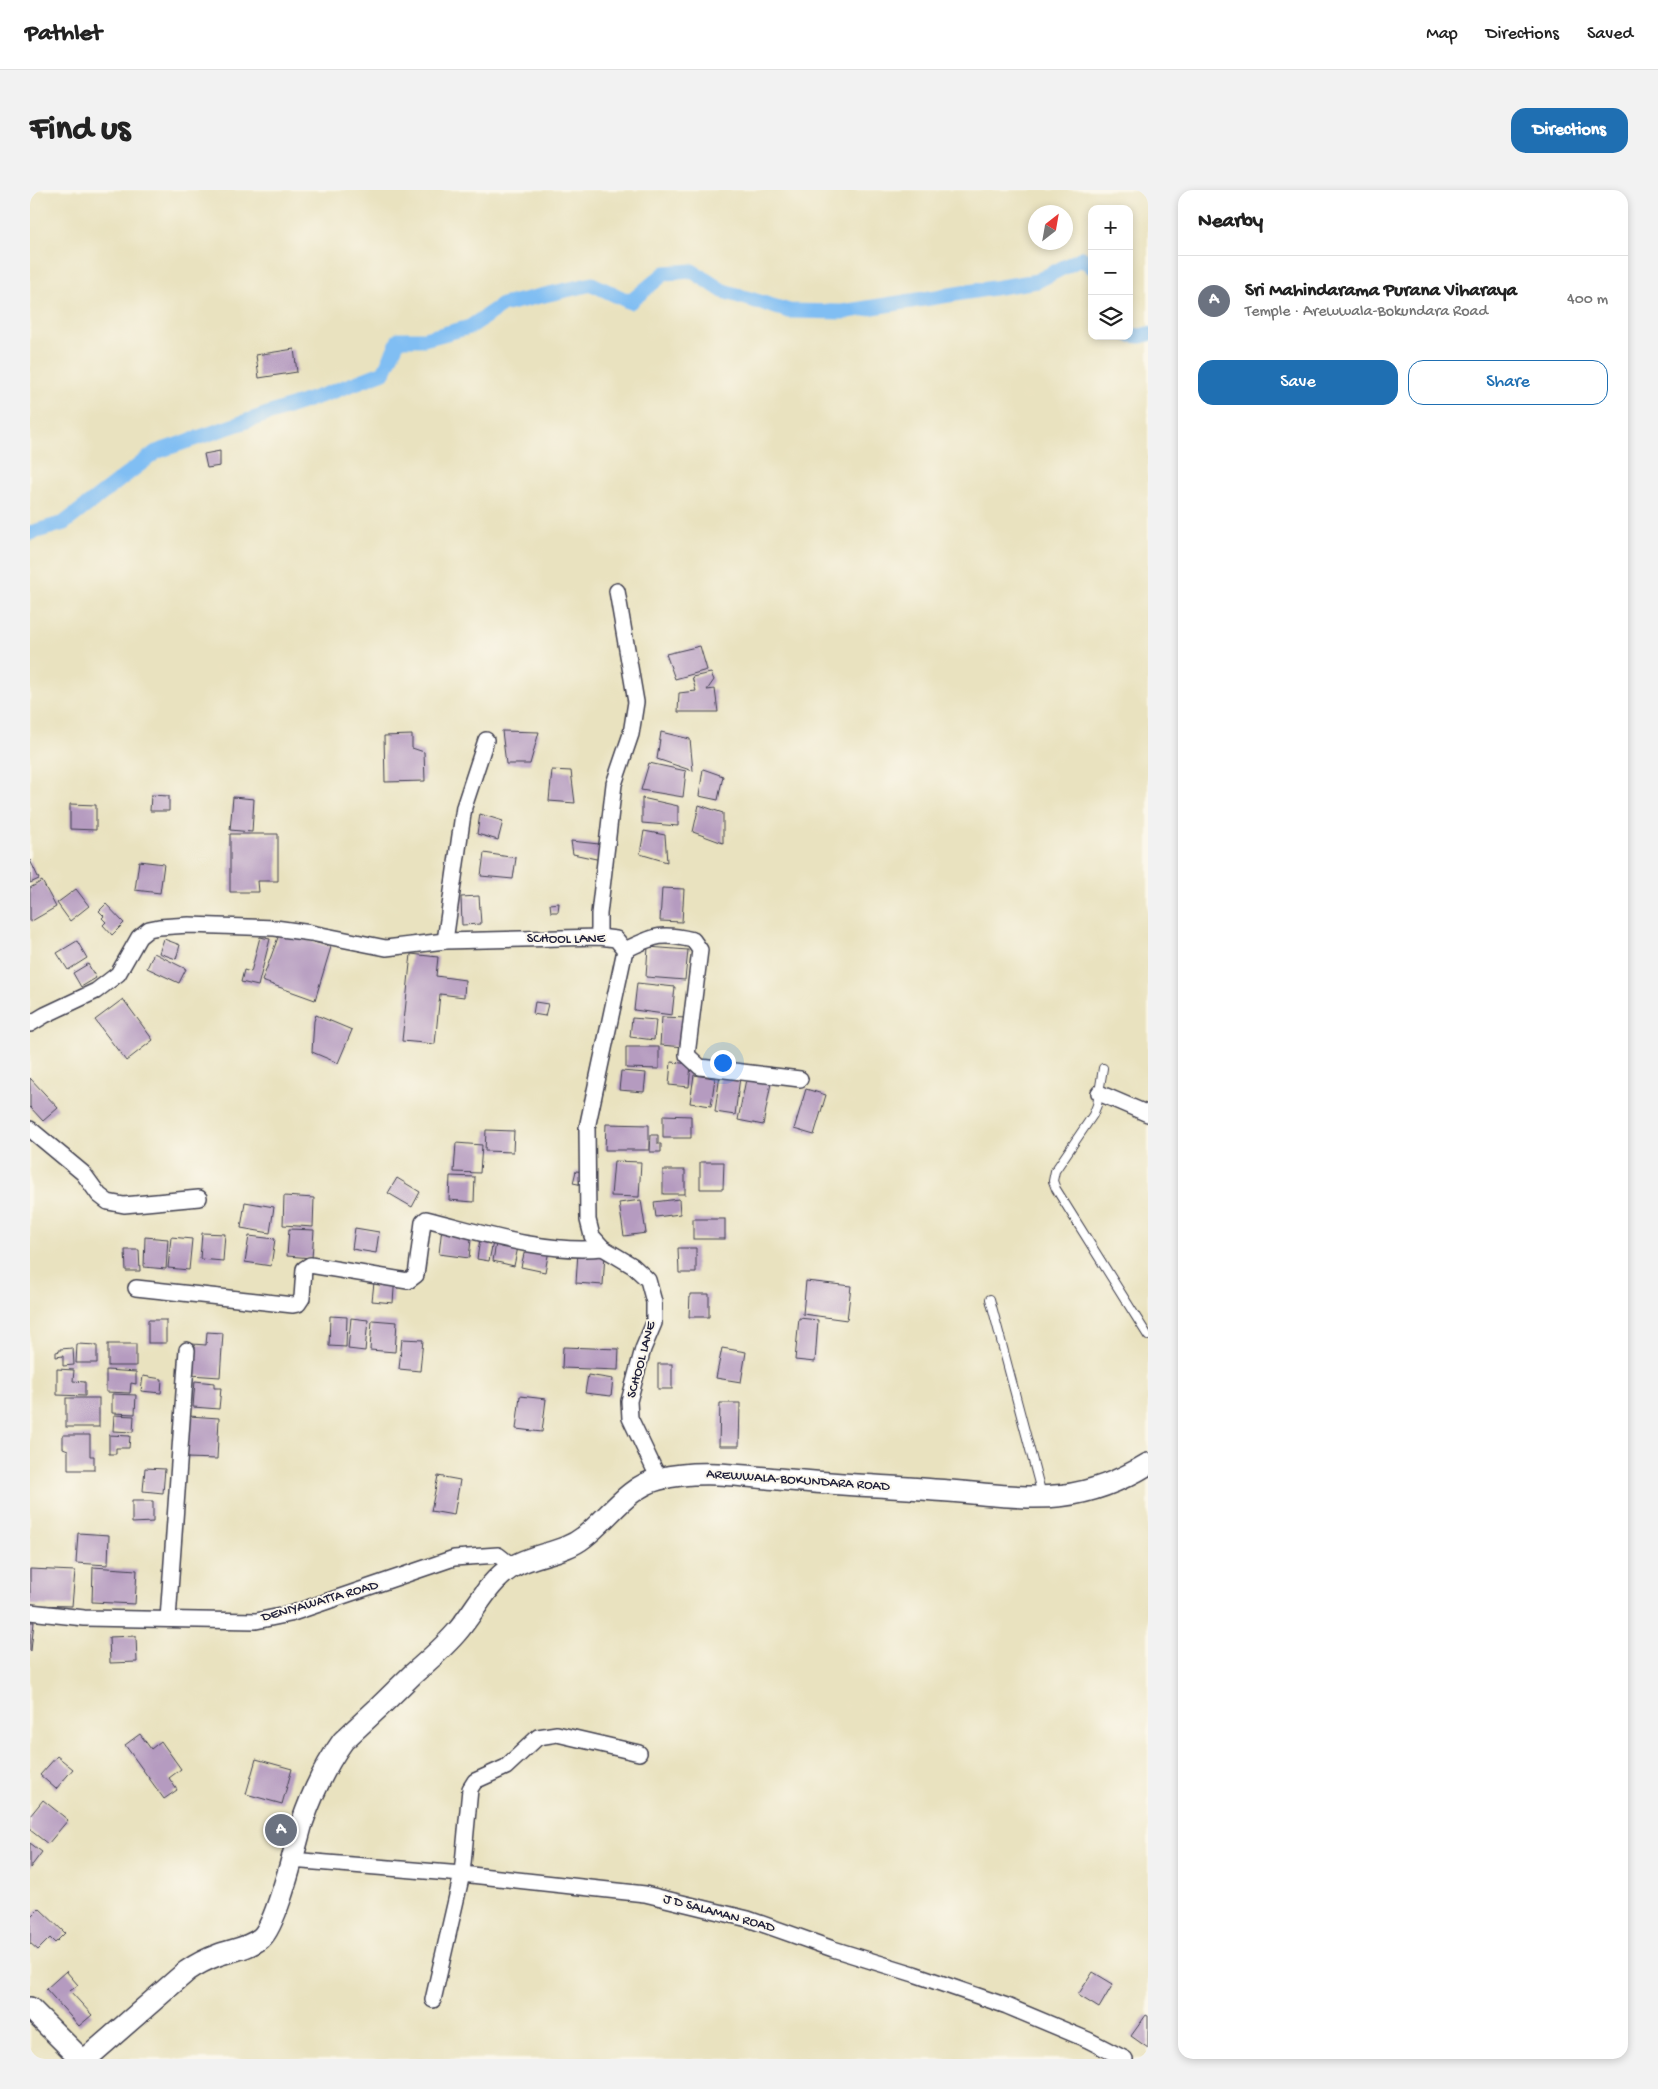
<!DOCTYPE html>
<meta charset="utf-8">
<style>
body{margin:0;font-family:"Gochi Hand",sans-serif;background:#f2f2f2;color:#222}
.controls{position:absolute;right:15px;top:15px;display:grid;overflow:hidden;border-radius:10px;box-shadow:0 2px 8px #0003}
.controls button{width:45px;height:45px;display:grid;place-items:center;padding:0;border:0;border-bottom:1px solid #e0e0e0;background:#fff;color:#222;font:25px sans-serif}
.compass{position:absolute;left:998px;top:15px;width:45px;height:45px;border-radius:50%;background:#fff;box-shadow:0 2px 8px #0003;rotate:31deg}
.you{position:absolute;left:692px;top:872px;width:18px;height:18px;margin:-12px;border:4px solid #fff;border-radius:50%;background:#1a73e8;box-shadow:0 0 0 8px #1a73e833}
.badge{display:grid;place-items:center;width:32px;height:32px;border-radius:50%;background:#1f6fb2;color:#fff;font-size:16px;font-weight:700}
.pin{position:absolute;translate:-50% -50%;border:2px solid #fff;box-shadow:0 1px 5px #0006}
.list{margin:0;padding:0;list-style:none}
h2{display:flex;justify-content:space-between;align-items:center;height:65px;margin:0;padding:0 20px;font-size:21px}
h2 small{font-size:16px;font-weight:400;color:#767676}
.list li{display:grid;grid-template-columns:32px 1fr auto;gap:15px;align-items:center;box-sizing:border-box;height:90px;padding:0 20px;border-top:1px solid #e0e0e0}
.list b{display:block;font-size:19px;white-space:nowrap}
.list p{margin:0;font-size:16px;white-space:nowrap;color:#767676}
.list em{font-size:16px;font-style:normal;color:#767676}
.actions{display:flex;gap:10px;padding:15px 20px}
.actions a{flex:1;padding:11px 0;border:1px solid #1f6fb2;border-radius:15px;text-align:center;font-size:18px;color:#1f6fb2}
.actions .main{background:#1f6fb2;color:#fff}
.icon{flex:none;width:28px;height:28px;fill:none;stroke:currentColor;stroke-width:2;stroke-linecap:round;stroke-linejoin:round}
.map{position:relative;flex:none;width:1118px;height:1869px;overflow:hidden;border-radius:15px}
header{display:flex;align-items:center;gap:30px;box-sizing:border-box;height:70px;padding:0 25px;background:#fff;border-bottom:1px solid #e0e0e0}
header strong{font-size:24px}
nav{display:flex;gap:28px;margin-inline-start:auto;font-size:18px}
.intro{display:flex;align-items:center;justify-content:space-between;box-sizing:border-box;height:120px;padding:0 30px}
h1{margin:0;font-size:35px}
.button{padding:12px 22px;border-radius:15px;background:#1f6fb2;color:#fff;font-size:18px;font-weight:700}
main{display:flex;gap:30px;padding:0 30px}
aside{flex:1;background:#fff;border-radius:15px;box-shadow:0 2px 8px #0003}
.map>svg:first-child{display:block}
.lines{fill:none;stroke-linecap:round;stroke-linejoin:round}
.canal{stroke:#80bef3;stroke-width:15}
.building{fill:#b59bc0}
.lane-casing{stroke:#403f4f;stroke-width:10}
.street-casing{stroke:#403f4f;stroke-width:18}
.secondary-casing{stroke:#403f4f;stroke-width:24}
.lane{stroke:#fff;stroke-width:8}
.street{stroke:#fff;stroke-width:15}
.secondary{stroke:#fff;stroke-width:21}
.labels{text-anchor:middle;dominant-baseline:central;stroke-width:4;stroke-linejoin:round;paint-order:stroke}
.street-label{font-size:14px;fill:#22223b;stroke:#fbf7ec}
</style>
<header>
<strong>Pathlet</strong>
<nav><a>Map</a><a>Directions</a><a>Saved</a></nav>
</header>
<div class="intro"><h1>Find us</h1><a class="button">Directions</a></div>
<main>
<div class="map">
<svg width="1118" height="1869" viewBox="0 0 1118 1869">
<rect width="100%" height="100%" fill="#fbf7ec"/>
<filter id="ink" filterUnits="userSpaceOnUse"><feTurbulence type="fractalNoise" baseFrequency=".02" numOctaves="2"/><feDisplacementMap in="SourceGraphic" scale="10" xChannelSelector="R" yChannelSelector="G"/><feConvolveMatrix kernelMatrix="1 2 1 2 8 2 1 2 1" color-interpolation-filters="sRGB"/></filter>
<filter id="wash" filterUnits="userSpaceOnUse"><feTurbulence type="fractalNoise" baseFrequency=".0096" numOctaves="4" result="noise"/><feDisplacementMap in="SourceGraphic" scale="20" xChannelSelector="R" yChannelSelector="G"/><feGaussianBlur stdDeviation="1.12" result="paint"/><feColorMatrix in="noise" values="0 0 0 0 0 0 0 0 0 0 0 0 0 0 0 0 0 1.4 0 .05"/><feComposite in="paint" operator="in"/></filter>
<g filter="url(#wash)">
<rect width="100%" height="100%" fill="#e9e2bf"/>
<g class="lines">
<!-- canal -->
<g class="canal">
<polyline points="1099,145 1111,146 1118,144"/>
<polyline points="0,343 34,333 126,262 302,202 354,182 369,149 394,149 440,137 472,115 562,94 600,112 635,83 662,81 693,101 759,121 812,122 1007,91 1052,68 1062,77"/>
</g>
</g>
<g id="blocks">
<!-- building -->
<g class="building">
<polygon points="264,159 267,182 229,188 226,165"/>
<polygon points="190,261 190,276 177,278 174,264"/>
<polygon points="670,456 677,480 645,489 636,464"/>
<polygon points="681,483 684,490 677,500 685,499 688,522 648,522 649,503 666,501 662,487"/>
<polygon points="472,541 509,542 500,574 476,574"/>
<polygon points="631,542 660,549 663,581 627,569"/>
<polygon points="382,545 382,558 394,562 395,591 355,592 354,546"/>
<polygon points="619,573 656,581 653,607 611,600"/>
<polygon points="673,579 693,586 688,610 669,606"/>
<polygon points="522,580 541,581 545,613 519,611"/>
<polygon points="121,605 139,606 139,621 120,621"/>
<polygon points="203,607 224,609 222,642 200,640"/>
<polygon points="612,608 648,616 648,636 612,633"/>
<polygon points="40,614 66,615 66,640 40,639"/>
<polygon points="669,615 693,623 693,653 663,642"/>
<polygon points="450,624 473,631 468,650 447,644"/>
<polygon points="614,641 635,645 637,672 610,664"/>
<polygon points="200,644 248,644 248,691 228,691 229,702 200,702"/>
<polygon points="541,651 569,654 571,670 543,664"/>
<polygon points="454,663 486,668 483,689 451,686"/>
<polygon points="0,670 9,689 0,693"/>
<polygon points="109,671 134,674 130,703 105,700"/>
<polygon points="12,691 26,717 0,732 0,698"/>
<polygon points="632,698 654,699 652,732 630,731"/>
<polygon points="46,699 59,716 40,731 27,713"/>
<polygon points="449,706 451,734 432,735 431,707"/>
<polygon points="529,713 528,722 521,722 520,714"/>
<polygon points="76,714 94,733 82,745 73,735 76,732 72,728 74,726 69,721"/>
<polygon points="250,742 301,757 285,810 232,791"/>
<polygon points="230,747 240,749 228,796 211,792 214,780 221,782"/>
<polygon points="134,749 150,755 146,769 129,763"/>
<polygon points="47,751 57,768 38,780 27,763"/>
<polygon points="618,757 658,760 655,790 616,787"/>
<polygon points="124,763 156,779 149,793 117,778"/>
<polygon points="381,764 408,767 406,786 435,790 434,807 410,804 405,854 372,851"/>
<polygon points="58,774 66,788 51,797 43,783"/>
<polygon points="607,793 645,797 642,825 604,820"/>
<polygon points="93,809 123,850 96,871 65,830"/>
<polygon points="505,812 518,814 515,826 503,824"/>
<polygon points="286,825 322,840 308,873 282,862 284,831"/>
<polygon points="632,827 657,828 655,857 630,855"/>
<polygon points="602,828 626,830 624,850 600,847"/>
<polygon points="596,857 629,857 629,879 596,878"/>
<polygon points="641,872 661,874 659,897 639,895"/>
<polygon points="591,881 616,883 614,902 589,900"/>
<polygon points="690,884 710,887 705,925 685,922"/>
<polygon points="717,884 742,888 733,935 708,930"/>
<polygon points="664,885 685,888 681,916 660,913"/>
<polygon points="0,888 28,918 13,931 0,917"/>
<polygon points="776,899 796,905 784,945 764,939"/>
<polygon points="633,925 661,926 661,948 633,948"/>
<polygon points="576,934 619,935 619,960 575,960"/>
<polygon points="456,940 484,941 483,962 455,961"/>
<polygon points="621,945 628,945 628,954 631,954 631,962 620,962"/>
<polygon points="426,953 452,955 450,983 424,982"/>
<polygon points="584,971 611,972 609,1007 581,1006"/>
<polygon points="670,972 694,972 693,999 670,999"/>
<rect x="633" y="980" width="22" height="24"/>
<polygon points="546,981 555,982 553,995 543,993"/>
<polygon points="420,986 445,987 444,1012 419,1010"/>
<polygon points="367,988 390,1002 382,1017 358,1003"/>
<polygon points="254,1006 284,1008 283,1037 253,1035"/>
<polygon points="649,1009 650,1024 626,1027 624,1012"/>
<polygon points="611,1010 616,1043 594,1046 589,1013"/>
<polygon points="215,1012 244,1017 240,1043 211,1038"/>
<rect x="663" y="1029" width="32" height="20"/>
<polygon points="412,1037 442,1040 439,1068 409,1064"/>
<polygon points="325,1038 349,1042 346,1063 322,1059"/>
<polygon points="259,1039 284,1040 282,1068 257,1066"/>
<polygon points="172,1043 195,1044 193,1071 170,1069"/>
<polygon points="219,1046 245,1049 241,1076 215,1072"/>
<polygon points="115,1047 138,1049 136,1079 114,1077"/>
<polygon points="141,1047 162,1049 159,1080 138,1078"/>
<polygon points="450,1049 463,1052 459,1071 447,1069"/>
<polygon points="466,1053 488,1057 484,1076 463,1071"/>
<polygon points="496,1055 519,1060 515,1082 491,1077"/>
<polygon points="648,1058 666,1058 666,1083 649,1083"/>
<polygon points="95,1060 109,1060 110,1081 96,1081"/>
<polygon points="548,1062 575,1064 573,1095 546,1093"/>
<polygon points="345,1083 365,1085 363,1113 342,1111"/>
<polygon points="776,1091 821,1096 817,1130 773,1124"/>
<polygon points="660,1104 679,1104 679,1127 659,1127"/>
<polygon points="300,1126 317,1127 316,1157 299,1156"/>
<polygon points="321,1128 338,1130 335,1161 318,1159"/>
<polygon points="769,1128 788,1130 785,1172 765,1170"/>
<rect x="118" y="1130" width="18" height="23"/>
<polygon points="342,1130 367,1132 365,1162 340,1160"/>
<polygon points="177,1142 193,1143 190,1187 160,1185 162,1154 176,1155"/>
<polygon points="372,1149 393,1150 390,1181 369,1179"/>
<polygon points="47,1154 67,1155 67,1173 46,1173"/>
<rect x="78" y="1154" width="28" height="22"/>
<polygon points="533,1157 589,1159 588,1180 532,1178"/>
<polygon points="43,1158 44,1175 33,1176 33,1166 26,1167 26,1162 30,1161 30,1159"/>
<polygon points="692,1158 716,1162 711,1192 686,1188"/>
<rect x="628" y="1174" width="14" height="25"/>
<polygon points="27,1179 44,1180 43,1191 55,1192 55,1206 27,1205"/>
<polygon points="76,1180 106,1182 106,1194 101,1193 100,1203 76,1202"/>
<polygon points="558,1185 583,1189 581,1206 555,1203"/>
<polygon points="113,1186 132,1189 131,1203 111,1201"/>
<polygon points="165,1191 184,1193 184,1198 191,1198 189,1219 163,1217"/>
<polygon points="82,1204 106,1205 105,1224 82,1223"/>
<polygon points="490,1206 516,1209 512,1242 486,1239"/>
<rect x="36" y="1208" width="33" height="29"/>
<polygon points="690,1213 710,1213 709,1256 689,1256"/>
<polygon points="84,1225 104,1226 103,1242 83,1241"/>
<polygon points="159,1226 189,1228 187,1269 156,1268"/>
<polygon points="33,1245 60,1245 60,1266 64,1266 64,1280 38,1280 38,1260 33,1258"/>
<polygon points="79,1245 100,1246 99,1258 86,1258 86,1264 79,1264"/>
<polygon points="115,1278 135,1279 133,1303 113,1301"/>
<polygon points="408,1286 430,1290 424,1325 401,1321"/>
<polygon points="102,1311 123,1311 123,1332 102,1333"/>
<polygon points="48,1343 79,1345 78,1375 46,1373"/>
<polygon points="63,1377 107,1380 105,1414 62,1412"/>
<polygon points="0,1379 45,1381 42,1416 0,1415"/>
<polygon points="0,1432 4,1432 1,1461 0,1461"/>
<polygon points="106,1446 107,1472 80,1473 79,1447"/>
<polygon points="110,1544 121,1559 131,1551 151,1579 139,1588 147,1600 134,1609 95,1555"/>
<polygon points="27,1566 43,1579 26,1599 10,1585"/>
<polygon points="226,1569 262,1579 252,1614 216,1604"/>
<polygon points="13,1610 38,1630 18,1654 0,1640 0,1626"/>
<polygon points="0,1653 12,1662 0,1678"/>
<polygon points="9,1718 35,1743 25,1753 20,1748 8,1760 0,1753 0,1727"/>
<polygon points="36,1781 48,1795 40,1801 62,1825 49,1836 16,1799"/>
<polygon points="1063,1782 1083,1794 1069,1818 1048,1805"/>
<polygon points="1116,1825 1118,1826 1118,1858 1101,1846"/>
</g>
</g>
</g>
<g filter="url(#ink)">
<use href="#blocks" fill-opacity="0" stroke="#403f4f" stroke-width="1"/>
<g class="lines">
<!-- lane casing -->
<g class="lane-casing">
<g id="lane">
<polyline points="1073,878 1067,915 1063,925 1025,981 1023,991 1026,999 1118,1146"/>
<polyline points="960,1109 1012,1305"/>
</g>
</g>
<!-- street casing -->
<g class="street-casing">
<g id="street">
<polyline points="569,747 569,724 584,594 601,544 606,512 587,401"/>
<polyline points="415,751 434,617 456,550"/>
<path d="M595 760C625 746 630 742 663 750L670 760 657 865 670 877 770 889"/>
<polyline points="0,834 15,825 66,801 88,784 109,747 119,739 129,737 159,735 245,738 281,743 356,758 415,751 569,747 586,749 595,760 557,938 558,1030 562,1046 573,1058 603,1076 618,1090 624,1112 624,1133 613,1159 599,1211 600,1228 629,1289"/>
<polyline points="1069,903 1118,924"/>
<polyline points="0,939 53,983 69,1005 78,1012 94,1015 169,1008"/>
<path d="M106 1098 263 1115 268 1114 272 1108 274 1079 280 1075 378 1091 386 1085 393 1032 396 1029C453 1043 513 1064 573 1058"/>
<polyline points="0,1422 54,1428 226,1431 260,1424 424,1368 468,1365 482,1376"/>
<polyline points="138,1429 157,1160"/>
<polyline points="261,1670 432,1684 615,1704 718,1729 803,1759 884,1784 977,1816 1058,1850 1095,1869"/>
<polyline points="403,1810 432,1684 440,1599 445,1591 476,1577 508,1547 527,1544 609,1563"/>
</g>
</g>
<!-- secondary casing -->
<g class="secondary-casing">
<g id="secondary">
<polyline points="0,1818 51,1869"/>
<path d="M56 1869 157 1781C167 1774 177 1769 188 1765 202 1760 219 1758 231 1748 247 1734 265 1657 272 1633 282 1604 295 1576 313 1551 337 1529 360 1507 383 1484 398 1471 413 1458 426 1443 445 1422 457 1392 482 1377 505 1363 533 1364 554 1347 579 1328 597 1297 629 1289 668 1279 710 1286 748 1289 800 1294 852 1296 904 1300 989 1305 1040 1322 1118 1274"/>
</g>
</g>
<!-- lane -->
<use href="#lane" class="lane"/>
<!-- street -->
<use href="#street" class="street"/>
<!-- secondary -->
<use href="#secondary" class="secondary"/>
</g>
</g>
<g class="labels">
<!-- street labels -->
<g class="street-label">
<text x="536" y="749">SCHOOL LANE</text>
<text transform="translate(612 1170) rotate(-75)">SCHOOL LANE</text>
<text transform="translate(768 1291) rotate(4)">AREWWALA-BOKUNDARA ROAD</text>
<text transform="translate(290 1412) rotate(-16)">DENIYAWATTA ROAD</text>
<text transform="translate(689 1724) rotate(15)">J D SALAMAN ROAD</text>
</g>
</g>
</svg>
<div class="controls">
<button>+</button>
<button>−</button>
<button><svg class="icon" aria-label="layers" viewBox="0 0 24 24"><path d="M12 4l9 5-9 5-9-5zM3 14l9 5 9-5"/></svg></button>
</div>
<svg class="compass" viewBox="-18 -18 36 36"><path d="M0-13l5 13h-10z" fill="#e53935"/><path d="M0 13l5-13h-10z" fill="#767676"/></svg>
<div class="you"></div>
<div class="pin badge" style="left:251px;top:1640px;background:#6b7280">A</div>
</div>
<aside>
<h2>Nearby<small></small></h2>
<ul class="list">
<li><span class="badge" style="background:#6b7280">A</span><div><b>Sri Mahindarama Purana Viharaya</b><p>Temple · Arewwala-Bokundara Road</p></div><em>400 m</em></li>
</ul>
<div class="actions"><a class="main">Save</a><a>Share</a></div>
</aside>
</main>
